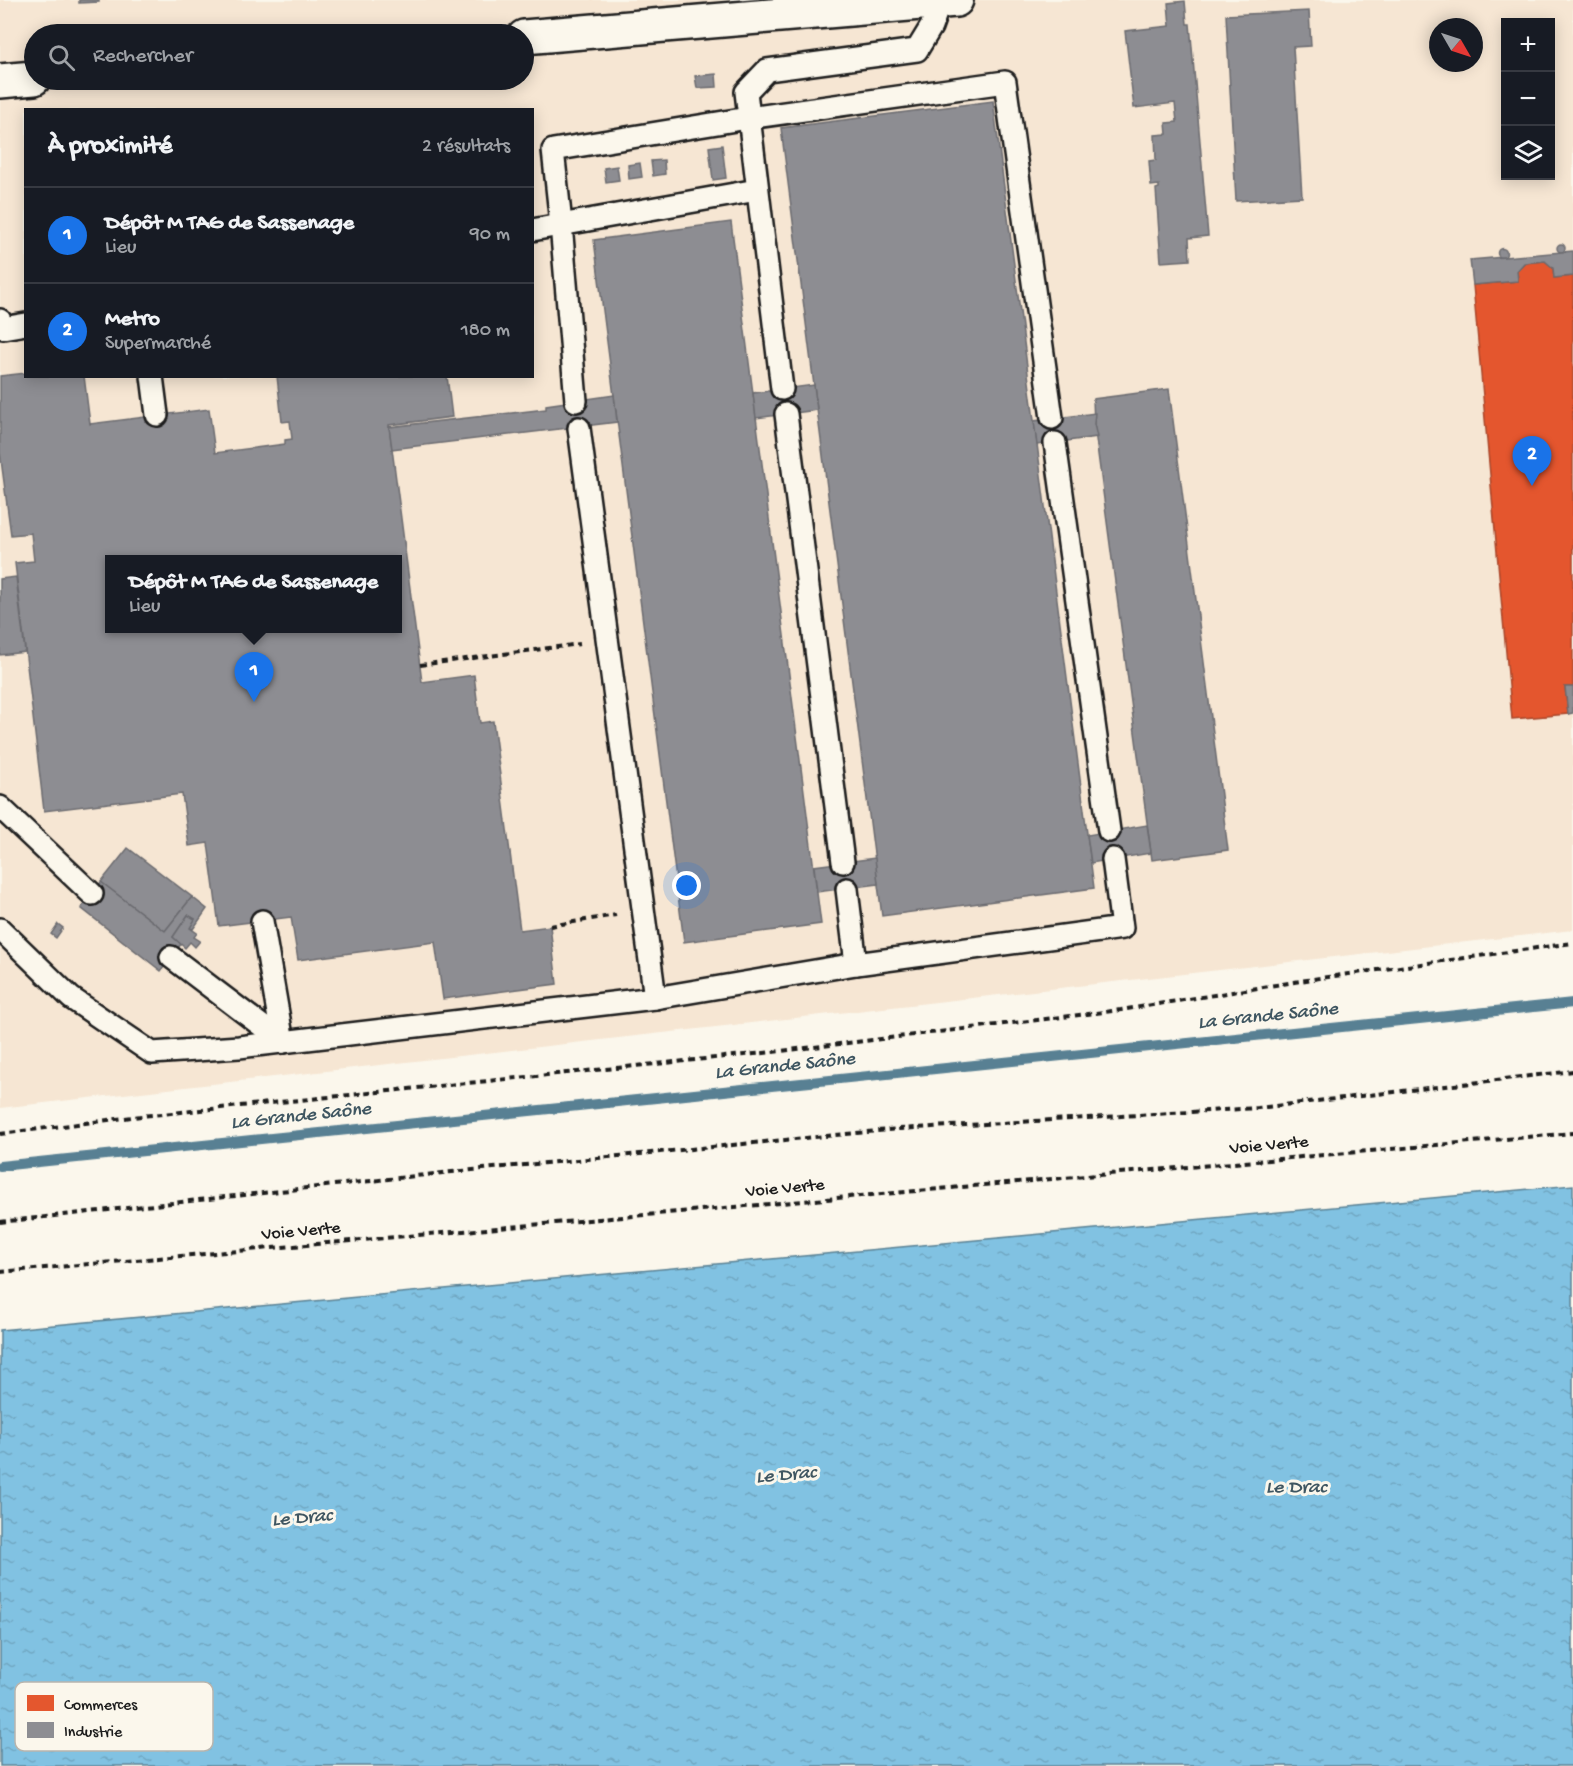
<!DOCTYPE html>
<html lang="fr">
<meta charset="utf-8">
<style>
body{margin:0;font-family:"Gochi Hand",sans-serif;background:#242831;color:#f1f3f6}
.controls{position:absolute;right:18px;top:18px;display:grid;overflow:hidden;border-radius:0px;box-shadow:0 3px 15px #0003}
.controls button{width:54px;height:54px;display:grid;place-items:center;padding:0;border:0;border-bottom:2px solid #363941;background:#171b24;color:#f1f3f6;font:30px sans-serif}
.compass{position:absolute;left:1429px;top:18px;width:54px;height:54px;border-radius:50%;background:#171b24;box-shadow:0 3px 15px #0003;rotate:129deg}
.you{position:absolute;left:687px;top:886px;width:21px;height:21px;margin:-15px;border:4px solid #fff;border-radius:50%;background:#1a73e8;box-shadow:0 0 0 9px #1a73e833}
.badge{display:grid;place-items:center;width:39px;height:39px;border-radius:50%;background:#1a73e8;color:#fff;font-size:20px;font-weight:700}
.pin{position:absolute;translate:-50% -50px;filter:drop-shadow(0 2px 3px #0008)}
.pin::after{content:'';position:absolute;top:32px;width:21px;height:18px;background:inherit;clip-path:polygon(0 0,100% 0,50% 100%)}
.popup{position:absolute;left:105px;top:555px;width:297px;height:78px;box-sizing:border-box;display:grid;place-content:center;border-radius:0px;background:#171b24;filter:drop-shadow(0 2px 4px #0005);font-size:20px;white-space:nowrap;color:#9ea1a6}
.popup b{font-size:22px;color:#f1f3f6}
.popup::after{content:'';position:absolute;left:50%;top:100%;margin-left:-12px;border:12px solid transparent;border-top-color:#171b24}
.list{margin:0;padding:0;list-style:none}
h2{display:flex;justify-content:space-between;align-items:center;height:78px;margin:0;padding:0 24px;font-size:26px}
h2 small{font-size:20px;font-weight:400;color:#9ea1a6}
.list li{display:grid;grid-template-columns:39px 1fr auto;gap:18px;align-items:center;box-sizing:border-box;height:96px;padding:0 24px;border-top:2px solid #363941}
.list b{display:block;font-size:22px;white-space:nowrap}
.list p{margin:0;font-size:20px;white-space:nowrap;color:#9ea1a6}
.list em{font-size:20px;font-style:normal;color:#9ea1a6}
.icon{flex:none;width:33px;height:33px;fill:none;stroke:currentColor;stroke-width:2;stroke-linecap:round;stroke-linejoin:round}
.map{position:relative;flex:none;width:1573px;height:1766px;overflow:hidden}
.search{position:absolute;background:#171b24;box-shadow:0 3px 15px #0003;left:24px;top:24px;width:510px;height:66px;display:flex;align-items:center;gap:15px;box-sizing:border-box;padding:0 21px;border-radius:33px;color:#9ea1a6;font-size:22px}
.panel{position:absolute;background:#171b24;box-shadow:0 3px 15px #0003;left:24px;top:108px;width:510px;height:270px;border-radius:0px}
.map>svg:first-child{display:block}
.built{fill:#f6e6d3;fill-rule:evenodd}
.water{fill:url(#water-ripples);stroke:#598093;stroke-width:1.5}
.shops{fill:#e4572e;stroke:#a84529;stroke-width:1.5}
.industry{fill:#8d8d92;stroke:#6b6b6f;stroke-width:1.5;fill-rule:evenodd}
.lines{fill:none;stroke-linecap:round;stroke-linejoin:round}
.stream{stroke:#598093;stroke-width:10}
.lane-casing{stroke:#1c1c1c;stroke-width:26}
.secondary-casing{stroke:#1c1c1c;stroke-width:38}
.path{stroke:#1c1c1c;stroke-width:4;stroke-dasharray:6 4.5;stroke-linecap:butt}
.lane{stroke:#fbf7ec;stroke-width:21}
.secondary{stroke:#fbf7ec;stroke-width:33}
.labels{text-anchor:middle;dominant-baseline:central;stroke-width:6;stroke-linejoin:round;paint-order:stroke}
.street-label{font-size:18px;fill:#1c1c1c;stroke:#fbf7ec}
.water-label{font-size:20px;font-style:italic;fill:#3f5661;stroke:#fbf7ec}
.key{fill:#fbf7ec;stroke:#b8b5ae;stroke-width:1.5}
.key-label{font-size:16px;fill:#1c1c1c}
</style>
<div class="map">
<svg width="1573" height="1766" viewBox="0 0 1573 1766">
<defs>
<pattern id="water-ripples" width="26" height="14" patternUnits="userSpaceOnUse" patternTransform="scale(1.5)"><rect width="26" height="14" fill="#81c2e2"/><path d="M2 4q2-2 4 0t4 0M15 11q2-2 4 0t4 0" fill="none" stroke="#6fa6c1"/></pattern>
</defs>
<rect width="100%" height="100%" fill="#fbf7ec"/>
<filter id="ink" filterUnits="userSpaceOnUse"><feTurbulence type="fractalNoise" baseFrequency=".0167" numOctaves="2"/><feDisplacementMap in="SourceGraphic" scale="12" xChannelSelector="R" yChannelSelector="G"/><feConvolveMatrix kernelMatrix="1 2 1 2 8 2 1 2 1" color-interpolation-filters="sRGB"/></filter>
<g filter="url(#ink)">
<!-- built -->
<path class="built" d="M0 0H1573V930L0 1108ZM1506 22H1550V176H1506ZM1438 27H1474V63H1438ZM34 34H524V80H34ZM26 110H532V376H26ZM110 560H398V628H110Z"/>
<!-- water -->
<polygon class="water" points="1573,1185 1573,1766 0,1766 0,1330"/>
<!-- shops -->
<polygon class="shops" points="1545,261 1553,268 1554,278 1573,276 1573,687 1565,687 1568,714 1512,719 1473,285 1518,281 1517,271 1524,263"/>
<!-- industry -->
<g class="industry">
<polygon points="79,0 99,0 99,2 79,3"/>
<polygon points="1185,1 1187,24 1190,24 1208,236 1189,238 1190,260 1161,262 1156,189 1159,188 1159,185 1151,186 1149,161 1156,160 1155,135 1167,134 1166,123 1177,122 1175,103 1134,108 1125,31 1170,26 1168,3"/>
<polygon points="1309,11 1311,46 1293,47 1302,197 1236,201 1226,15"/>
<polygon points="716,74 717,87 697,88 695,76"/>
<polygon points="993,101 1094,888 882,916 781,128"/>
<polygon points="722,145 726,178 713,180 709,147"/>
<polygon points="664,160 665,174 653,176 651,161"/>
<polygon points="640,163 642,177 629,179 628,165"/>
<polygon points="617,166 619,180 606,182 604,168"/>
<polygon points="731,222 821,924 684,942 594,240"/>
<circle cx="1561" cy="248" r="4"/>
<circle cx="1502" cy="253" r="4.5"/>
<polygon points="1573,251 1573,276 1554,278 1553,268 1545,261 1524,263 1517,271 1518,281 1473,285 1470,260"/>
<path d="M26 373V376H84L90 424 209 409 215 453 285 444V440L292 439 290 421 282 422 277 376H447L452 417 389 425 422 682 474 675 480 723 493 721 520 930 550 926 557 984 443 999 435 942 298 960 291 917 219 926 208 843 189 846 182 794 44 811 15 563 34 561 31 533 11 535 0 452V376ZM110 560H398V628H110Z"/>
<polygon points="814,385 817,410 756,418 753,393"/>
<polygon points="1169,389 1228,850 1152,860 1094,424 1093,399"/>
<polygon points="614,395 617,422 392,449 389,427 546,409 546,405"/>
<polygon points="1095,413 1094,424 1097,437 1037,445 1034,421"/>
<polygon points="16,577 25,652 0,655 0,579"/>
<polygon points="1565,687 1573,687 1573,713 1568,714"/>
<polygon points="1147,825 1151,853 1091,863 1087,835"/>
<polygon points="128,848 192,897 165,931 101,882"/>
<polygon points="875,858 878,884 817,892 814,866"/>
<polygon points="101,882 165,931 192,897 207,909 193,929 190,928 195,919 188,915 173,937 181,944 161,971 81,908"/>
<polygon points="188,915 195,919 190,928 197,933 194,937 200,941 195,947 190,942 185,948 173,937"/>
<polygon points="58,924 63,928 56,938 51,934"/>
</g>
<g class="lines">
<!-- stream -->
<polyline class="stream" points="0,1166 1573,1003"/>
<!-- lane casing -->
<g class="lane-casing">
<g id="lane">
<polyline points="532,230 757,190"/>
<polyline points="0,320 3,328 26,324"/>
<polyline points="152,376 157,415"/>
<polyline points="782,389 746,92 767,70 917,50 931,27 940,2"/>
<polyline points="576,401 561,224 553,150 748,118 1005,82 1052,418"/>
<polyline points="786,414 843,862"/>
<polyline points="579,428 655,998"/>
<polyline points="1055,443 1109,831"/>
<polyline points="0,807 92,894"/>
<polyline points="847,889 856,964"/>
<polyline points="262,921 283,1042"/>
<polyline points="0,929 71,998 152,1053 239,1047 655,998 856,964 1122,928 1113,859"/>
<polyline points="171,957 283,1042"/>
</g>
</g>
<!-- secondary casing -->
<g class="secondary-casing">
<g id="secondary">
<polyline points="524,37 956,0"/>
<polyline points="0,81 34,78"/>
</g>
</g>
<!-- path -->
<g class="path">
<polyline points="420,665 580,644"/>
<polyline points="550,926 616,915"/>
<polyline points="0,1134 132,1117 764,1053 1121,1010 1313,979 1573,943"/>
<polyline points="0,1222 452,1172 899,1129 1258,1108 1573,1071"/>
<polyline points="0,1272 1573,1133"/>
</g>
<!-- lane -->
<use href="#lane" class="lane"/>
<!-- secondary -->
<use href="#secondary" class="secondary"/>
</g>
</g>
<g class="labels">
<!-- street labels -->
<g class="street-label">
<text transform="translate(1269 1146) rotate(-5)">Voie Verte</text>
<text transform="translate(785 1189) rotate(-5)">Voie Verte</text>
<text transform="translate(301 1232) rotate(-5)">Voie Verte</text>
</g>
<!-- water labels -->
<g class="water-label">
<text transform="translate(1268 1017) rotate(-6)">La Grande Saône</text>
<text transform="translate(785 1067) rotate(-6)">La Grande Saône</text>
<text transform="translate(301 1117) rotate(-6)">La Grande Saône</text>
<text transform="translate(786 1476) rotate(-5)">Le Drac</text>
<text x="1296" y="1488">Le Drac</text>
<text transform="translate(302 1519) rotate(-5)">Le Drac</text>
</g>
</g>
<!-- legend -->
<rect x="15" y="1682" width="198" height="69" rx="9" class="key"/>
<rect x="27" y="1695" width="27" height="16" fill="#e4572e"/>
<rect x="27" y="1722" width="27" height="16" fill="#8d8d92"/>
<g class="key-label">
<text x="64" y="1709">Commerces</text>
<text x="64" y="1736">Industrie</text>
</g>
</svg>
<div class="controls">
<button>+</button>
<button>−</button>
<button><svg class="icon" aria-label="layers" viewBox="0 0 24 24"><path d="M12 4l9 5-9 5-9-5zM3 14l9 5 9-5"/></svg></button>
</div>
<svg class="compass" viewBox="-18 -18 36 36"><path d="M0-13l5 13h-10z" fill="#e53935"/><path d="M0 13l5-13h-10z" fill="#9ea1a6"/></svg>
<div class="you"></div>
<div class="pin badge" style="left:254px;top:702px">1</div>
<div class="popup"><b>Dépôt M TAG de Sassenage</b>Lieu</div>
<div class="pin badge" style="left:1532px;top:486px">2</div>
<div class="search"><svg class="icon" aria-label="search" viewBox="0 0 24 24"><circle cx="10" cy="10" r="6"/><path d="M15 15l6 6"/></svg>Rechercher</div>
<section class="panel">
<h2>À proximité<small>2 résultats</small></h2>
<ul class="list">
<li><span class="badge">1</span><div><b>Dépôt M TAG de Sassenage</b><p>Lieu</p></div><em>90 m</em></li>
<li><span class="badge">2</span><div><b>Metro</b><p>Supermarché</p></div><em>180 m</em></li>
</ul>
</section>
</div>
